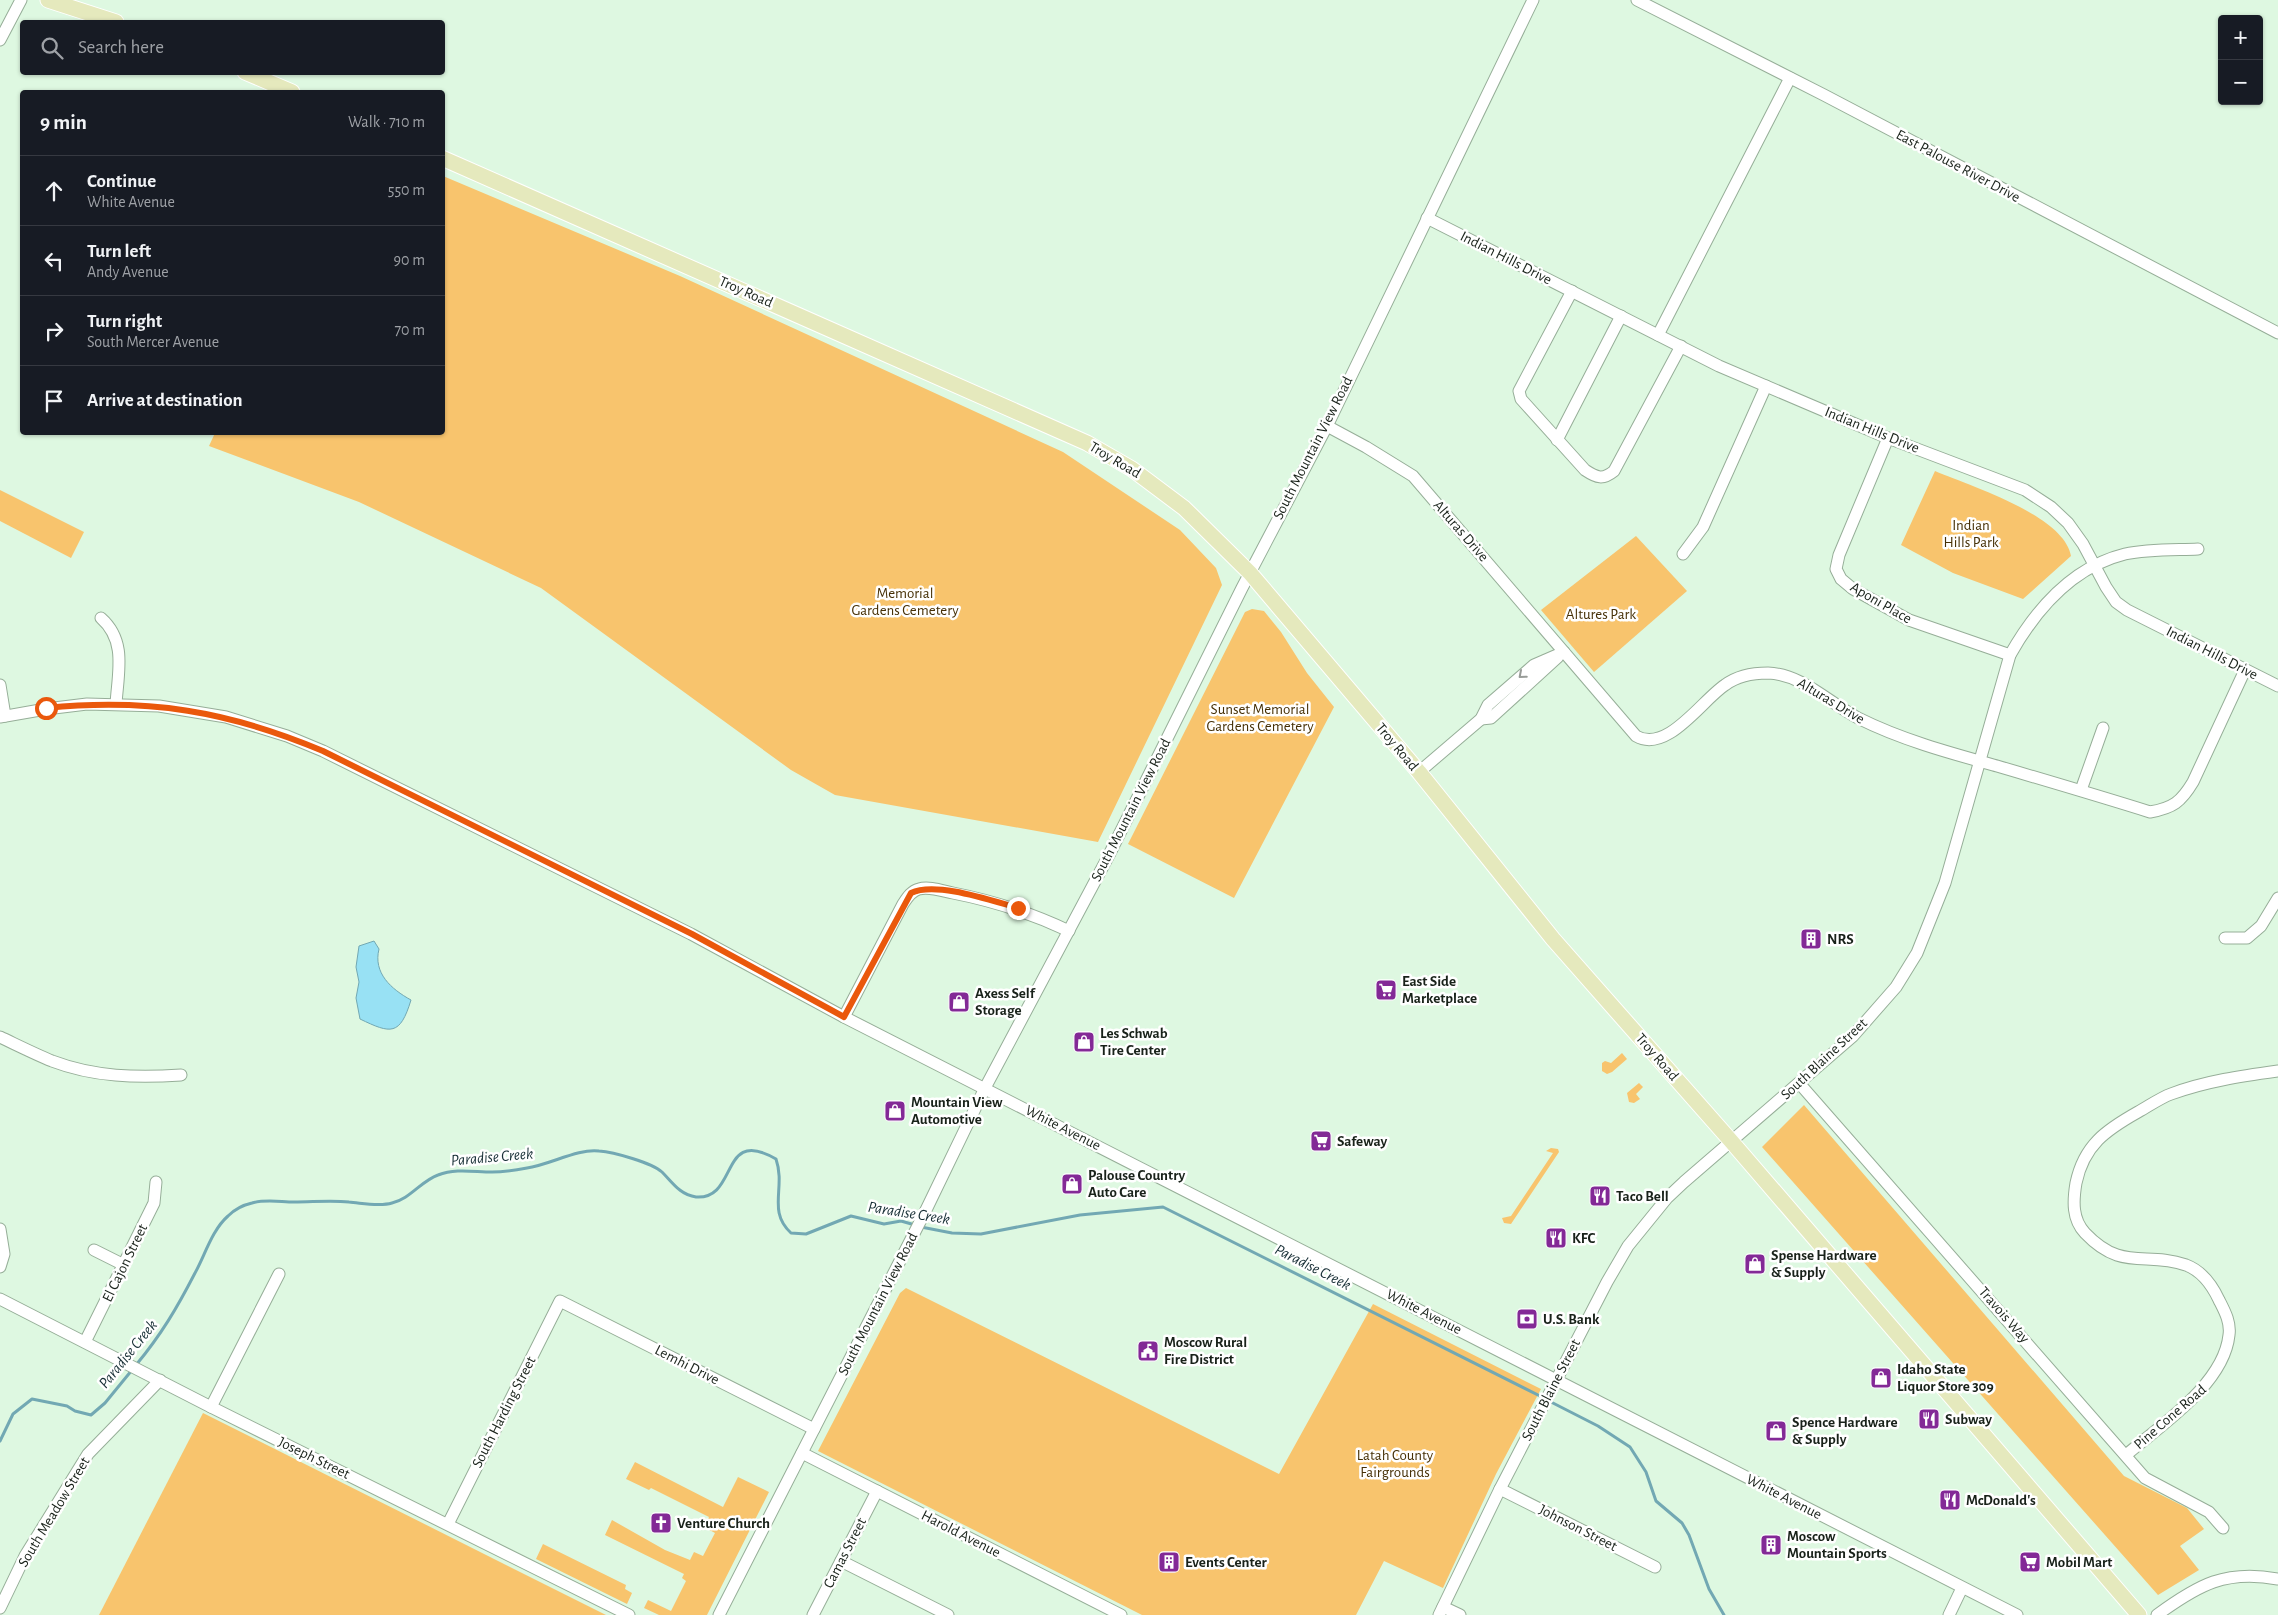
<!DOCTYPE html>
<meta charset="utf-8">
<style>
body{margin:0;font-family:"Alegreya Sans",sans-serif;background:#20242c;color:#f1f3f6}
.controls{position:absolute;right:15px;top:15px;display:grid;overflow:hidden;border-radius:5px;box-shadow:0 1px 4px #0004}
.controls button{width:45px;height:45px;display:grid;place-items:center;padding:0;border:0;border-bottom:1px solid #363941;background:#171b24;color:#f1f3f6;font:25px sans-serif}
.stop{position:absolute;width:15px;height:15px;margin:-11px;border:4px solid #ea580c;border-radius:50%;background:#fff}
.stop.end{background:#ea580c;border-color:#fff;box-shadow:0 1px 5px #0008}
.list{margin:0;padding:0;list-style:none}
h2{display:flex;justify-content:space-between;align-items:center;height:65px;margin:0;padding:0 20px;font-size:21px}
h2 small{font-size:16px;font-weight:400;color:#9ea1a6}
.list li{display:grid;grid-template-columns:32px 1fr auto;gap:15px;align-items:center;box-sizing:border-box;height:70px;padding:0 20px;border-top:1px solid #363941}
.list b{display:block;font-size:19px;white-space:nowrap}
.list p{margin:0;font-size:16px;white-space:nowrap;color:#9ea1a6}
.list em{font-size:16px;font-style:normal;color:#9ea1a6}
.icon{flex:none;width:28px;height:28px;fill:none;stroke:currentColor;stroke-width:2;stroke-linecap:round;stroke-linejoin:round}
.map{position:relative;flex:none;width:2278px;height:1615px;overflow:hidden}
.search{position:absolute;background:#171b24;box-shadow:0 1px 4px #0004;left:20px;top:20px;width:425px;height:55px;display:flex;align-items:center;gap:12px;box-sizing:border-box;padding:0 18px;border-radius:5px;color:#9ea1a6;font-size:19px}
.panel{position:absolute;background:#171b24;box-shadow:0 1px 4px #0004;left:20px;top:90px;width:425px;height:345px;border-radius:5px}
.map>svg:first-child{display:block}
.green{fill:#f8c46d}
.water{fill:#98e1f4;stroke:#72a8b3}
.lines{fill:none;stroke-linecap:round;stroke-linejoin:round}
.stream{stroke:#72a8b3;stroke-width:3}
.minor-casing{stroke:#96ae98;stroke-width:13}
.major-casing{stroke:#fff;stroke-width:17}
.minor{stroke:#fff;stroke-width:11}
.major{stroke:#e5e9bd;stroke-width:15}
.oneway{stroke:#989c98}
.route{stroke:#ea580c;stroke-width:6}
.labels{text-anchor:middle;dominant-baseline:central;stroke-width:5;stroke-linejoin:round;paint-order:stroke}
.street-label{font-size:15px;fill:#19221a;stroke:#fff}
.park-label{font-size:15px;fill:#463006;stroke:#fff}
.poi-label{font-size:15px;font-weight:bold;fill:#19221a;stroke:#fff;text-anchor:start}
.water-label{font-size:16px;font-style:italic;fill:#182f36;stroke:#fff}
</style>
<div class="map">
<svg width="2278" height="1615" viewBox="0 0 2278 1615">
<rect width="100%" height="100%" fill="#def8e1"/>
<!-- green -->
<g class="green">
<polygon points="443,176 680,276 1063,452 1180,530 1216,568 1222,585 1098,842 835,795 791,770 541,588 359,502 209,446 215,433 442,432"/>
<path d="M1935 471C1970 486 2064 515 2071 556L2023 599 1953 573 1901 545Z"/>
<polygon points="0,490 84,532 71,558 0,521"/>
<polygon points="1636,536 1687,591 1594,672 1541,610"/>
<polygon points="1252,609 1264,611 1281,632 1307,673 1334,707 1234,898 1128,844 1245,612"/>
<polygon points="1622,1053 1627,1059 1612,1072 1607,1074 1602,1071 1602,1063 1605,1061 1611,1063"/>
<polygon points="1639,1083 1643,1087 1636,1094 1640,1099 1634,1103 1629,1102 1627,1093"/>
<polygon points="1804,1105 2124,1476 2187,1508 2204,1529 2180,1546 2199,1570 2158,1595 1762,1147"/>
<polygon points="1551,1148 1558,1149 1559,1152 1511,1224 1504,1223 1502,1218 1511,1216 1553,1153 1546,1151"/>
<polygon points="906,1288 1279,1474 1373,1304 1541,1389 1496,1474 1443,1588 1384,1561 1356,1615 1142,1615 818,1451 900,1293"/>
<polygon points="203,1413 606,1615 99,1615"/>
<polygon points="635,1462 723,1507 738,1477 769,1492 707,1615 659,1615 644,1608 648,1600 671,1611 686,1581 682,1578 684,1574 605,1535 612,1520 665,1550 690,1560 694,1552 703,1556 715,1533 704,1527 709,1517 651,1488 649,1490 626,1479"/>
<polygon points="543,1544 626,1585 625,1589 632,1593 627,1604 536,1559"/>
</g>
<!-- water -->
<path class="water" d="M374 941 379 949C373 973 391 989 411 1000 400 1036 391 1034 360 1019L356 998 359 982 356 967 359 946Z"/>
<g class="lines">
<!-- stream -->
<g class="stream">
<polyline points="921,1227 952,1233 981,1234 1080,1215 1163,1207 1544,1398"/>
<path d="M136 1365C161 1335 177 1308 195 1273 205 1255 212 1230 228 1216 234 1210 243 1205 252 1203 265 1199 281 1202 294 1202 313 1202 331 1200 349 1202 362 1203 379 1207 392 1203 410 1199 421 1181 438 1175 456 1168 474 1172 492 1172 504 1172 516 1170 527 1168 549 1165 579 1148 599 1151 614 1152 652 1163 662 1172 672 1182 680 1195 696 1197 739 1200 719 1126 776 1159 786 1188 767 1211 791 1233L806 1234 851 1216 884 1224 901 1221 915 1225"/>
<polyline points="1549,1401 1598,1426 1630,1447 1646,1472 1656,1501 1682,1523 1689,1535 1709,1589 1724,1615"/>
<polyline points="0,1441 13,1414 32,1399 67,1406 75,1411 91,1415 105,1403 132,1370"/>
</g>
<!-- minor casing -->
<g class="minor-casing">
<g id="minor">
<polyline points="1637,0 1824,95 2278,333"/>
<polyline points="0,40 21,0"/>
<polyline points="1427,218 1719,366 1888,438 2025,490 2051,507 2068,523 2083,544 2106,587 2116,602 2127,610 2278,686"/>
<path d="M1572 291 1519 391 1521 399 1585 470C1597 478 1603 480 1614 471L1681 346"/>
<polyline points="1658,335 1790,78"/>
<path d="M1327 426 1366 447 1413 476 1636 736C1667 754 1702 700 1725 685 1737 676 1753 673 1768 673 1802 674 1829 703 1858 718 1902 740 1950 753 1997 766 2048 781 2099 796 2150 812 2173 808 2181 802 2193 782L2245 670"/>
<polyline points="1888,438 1839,555 1836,569 1841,579 1853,589 1909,620 2010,655"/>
<polyline points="1557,440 1621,316"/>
<polyline points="1683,554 1703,527 1766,386"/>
<path d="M101 618C127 641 118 672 116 704"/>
<polyline points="0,685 5,716"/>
<polyline points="0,717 46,709 87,704 159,706 226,717 287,736 323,751 691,934 844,1017 2017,1615"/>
<polyline points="1481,719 1491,718 1558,657"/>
<polyline points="1419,772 1481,719 1488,705 1534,665 1564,652"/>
<polyline points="2081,790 2103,728"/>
<polyline points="2225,938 2247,938 2261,926 2278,898"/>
<path d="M844 1017 903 904C907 898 911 891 919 889 929 886 943 891 953 893 994 901 1031 913 1069 931"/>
<path d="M0 1037C17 1045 35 1054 52 1061 94 1077 137 1078 181 1075"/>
<polyline points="1799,1083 2145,1478 2209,1512 2223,1528"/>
<polyline points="0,1229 4,1254 0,1267"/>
<polyline points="94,1250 124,1265"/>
<polyline points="0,1299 211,1407 629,1615"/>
<polyline points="85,1342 154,1203 156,1182"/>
<polyline points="211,1407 279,1274"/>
<polyline points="802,1453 1121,1615"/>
<path d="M2126 1455C2161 1425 2224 1384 2229 1335 2231 1322 2224 1310 2219 1300 2212 1285 2202 1271 2186 1265 2145 1251 2122 1272 2085 1233 2072 1219 2073 1201 2076 1183 2084 1145 2106 1130 2138 1112 2149 1106 2160 1098 2171 1094 2206 1081 2242 1076 2278 1071"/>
<polyline points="1500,1489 1655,1567"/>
<polyline points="448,1524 560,1301 814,1429"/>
<polyline points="841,1561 948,1615"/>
<polyline points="1443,1607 1460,1615"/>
<polyline points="0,1608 25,1556 88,1454 160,1380"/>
<polyline points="719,1615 926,1210 985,1088 1109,855 1242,588 1327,426 1533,0"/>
<polyline points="813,1615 877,1491"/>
<path d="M1439 1615 1500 1489 1607 1282 1628 1246 1667 1198 1684 1182 1853 1036 1896 987 1917 953 1945 883 2010 655C2036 609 2072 567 2125 554 2148 549 2175 550 2198 549"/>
<polyline points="1949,1615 1962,1588"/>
<path d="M2157 1615C2198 1585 2226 1569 2278 1579"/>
</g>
</g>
<!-- major casing -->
<g class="major-casing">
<g id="major">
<polyline points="48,0 116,22"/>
<polyline points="245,72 292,92"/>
<polyline points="442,158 1087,443 1132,469 1184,508 1250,573 1419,772 1553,939 1731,1141 2139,1615"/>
</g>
</g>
<!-- minor -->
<use href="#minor" class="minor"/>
<!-- major -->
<use href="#major" class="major"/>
</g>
<!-- one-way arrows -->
<defs><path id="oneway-chevron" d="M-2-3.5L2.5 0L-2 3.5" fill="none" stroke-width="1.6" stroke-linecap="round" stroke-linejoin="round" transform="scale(1.25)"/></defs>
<use class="oneway" href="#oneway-chevron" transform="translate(1522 675) rotate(139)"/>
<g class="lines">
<!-- route -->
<path class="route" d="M46 708C149 698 228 711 323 751L692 934 844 1017 911 893C936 881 992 901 1018 908"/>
</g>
<!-- icons -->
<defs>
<g id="building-square" transform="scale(1.125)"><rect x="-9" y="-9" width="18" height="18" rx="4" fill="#832996" stroke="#fff"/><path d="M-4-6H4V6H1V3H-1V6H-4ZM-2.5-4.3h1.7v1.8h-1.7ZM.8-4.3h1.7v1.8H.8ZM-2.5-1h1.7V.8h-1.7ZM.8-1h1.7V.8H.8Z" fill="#fff"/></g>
<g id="supermarket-square" transform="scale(1.125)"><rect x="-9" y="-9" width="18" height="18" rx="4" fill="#832996" stroke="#fff"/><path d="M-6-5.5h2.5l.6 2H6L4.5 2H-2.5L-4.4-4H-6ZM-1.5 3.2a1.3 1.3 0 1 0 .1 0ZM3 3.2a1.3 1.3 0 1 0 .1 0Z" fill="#fff"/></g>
<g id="shop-square" transform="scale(1.125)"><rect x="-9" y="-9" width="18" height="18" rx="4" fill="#832996" stroke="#fff"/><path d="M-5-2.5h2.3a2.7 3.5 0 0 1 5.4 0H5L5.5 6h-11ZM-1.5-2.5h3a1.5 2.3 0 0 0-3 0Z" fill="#fff"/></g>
<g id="restaurant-square" transform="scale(1.125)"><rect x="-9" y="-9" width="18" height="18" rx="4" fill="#832996" stroke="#fff"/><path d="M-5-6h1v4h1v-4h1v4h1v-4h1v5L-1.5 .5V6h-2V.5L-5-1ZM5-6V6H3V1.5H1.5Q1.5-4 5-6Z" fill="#fff"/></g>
<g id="bank-square" transform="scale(1.125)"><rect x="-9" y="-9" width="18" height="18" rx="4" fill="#832996" stroke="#fff"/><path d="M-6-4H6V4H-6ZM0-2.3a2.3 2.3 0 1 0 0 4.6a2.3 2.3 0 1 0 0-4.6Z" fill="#fff"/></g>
<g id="civic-square" transform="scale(1.125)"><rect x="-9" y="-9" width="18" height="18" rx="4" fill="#832996" stroke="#fff"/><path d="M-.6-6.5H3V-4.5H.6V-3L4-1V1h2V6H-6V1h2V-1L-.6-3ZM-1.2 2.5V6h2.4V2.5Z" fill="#fff"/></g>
<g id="church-square" transform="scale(1.125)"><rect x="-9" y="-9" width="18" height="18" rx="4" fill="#832996" stroke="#fff"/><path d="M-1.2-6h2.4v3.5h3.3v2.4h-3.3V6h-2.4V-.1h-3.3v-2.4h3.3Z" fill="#fff"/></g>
</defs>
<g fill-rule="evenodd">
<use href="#building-square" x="1811" y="939"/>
<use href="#supermarket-square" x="1386" y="990"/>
<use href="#shop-square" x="959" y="1002"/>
<use href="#shop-square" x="1084" y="1042"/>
<use href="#shop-square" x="895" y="1111"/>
<use href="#supermarket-square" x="1321" y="1141"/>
<use href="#shop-square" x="1072" y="1184"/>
<use href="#restaurant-square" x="1600" y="1196"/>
<use href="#restaurant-square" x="1556" y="1238"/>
<use href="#shop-square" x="1755" y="1264"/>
<use href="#bank-square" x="1527" y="1319"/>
<use href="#civic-square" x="1148" y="1351"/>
<use href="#shop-square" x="1881" y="1378"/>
<use href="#restaurant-square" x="1929" y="1419"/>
<use href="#shop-square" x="1776" y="1431"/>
<use href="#restaurant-square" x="1950" y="1500"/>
<use href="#church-square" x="661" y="1523"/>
<use href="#building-square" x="1771" y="1545"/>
<use href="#building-square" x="1169" y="1562"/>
<use href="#supermarket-square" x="2030" y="1562"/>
</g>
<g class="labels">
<!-- street labels -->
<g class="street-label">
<text transform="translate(1958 166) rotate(28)">East Palouse River Drive</text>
<text transform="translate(1506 258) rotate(27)">Indian Hills Drive</text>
<text transform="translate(746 292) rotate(24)">Troy Road</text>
<text transform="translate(1872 430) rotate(22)">Indian Hills Drive</text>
<text transform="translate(1313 448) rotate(-63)">South Mountain View Road</text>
<text transform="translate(1115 460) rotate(31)">Troy Road</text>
<text transform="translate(1461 531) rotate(49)">Alturas Drive</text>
<text transform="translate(1881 603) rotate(30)">Aponi Place</text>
<text transform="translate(2212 653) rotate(27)">Indian Hills Drive</text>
<text transform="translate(1831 701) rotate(31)">Alturas Drive</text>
<text transform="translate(1397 747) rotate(50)">Troy Road</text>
<text transform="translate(1131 810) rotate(-63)">South Mountain View Road</text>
<text transform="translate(1657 1057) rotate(49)">Troy Road</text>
<text transform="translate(1824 1059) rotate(-43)">South Blaine Street</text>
<text transform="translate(1063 1128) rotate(27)">White Avenue</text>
<text transform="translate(125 1263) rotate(-64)">El Cajon Street</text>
<text transform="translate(878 1304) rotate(-63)">South Mountain View Road</text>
<text transform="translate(1424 1312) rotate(27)">White Avenue</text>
<text transform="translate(2004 1315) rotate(49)">Travois Way</text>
<text transform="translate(687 1365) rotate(27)">Lemhi Drive</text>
<text transform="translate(1551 1390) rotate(-63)">South Blaine Street</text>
<text transform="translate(504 1412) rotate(-63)">South Harding Street</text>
<text transform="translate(2170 1417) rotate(-41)">Pine Cone Road</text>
<text transform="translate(314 1458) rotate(26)">Joseph Street</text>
<text transform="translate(1784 1497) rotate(27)">White Avenue</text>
<text transform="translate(54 1512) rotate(-59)">South Meadow Street</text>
<text transform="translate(1578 1528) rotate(27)">Johnson Street</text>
<text transform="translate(961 1534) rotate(27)">Harold Avenue</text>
<text transform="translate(845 1553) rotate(-63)">Camas Street</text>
</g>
<!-- park labels -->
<g class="park-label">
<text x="1971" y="525">Indian<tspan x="1971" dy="17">Hills Park</tspan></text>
<text x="905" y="593">Memorial<tspan x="905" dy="17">Gardens Cemetery</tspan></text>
<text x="1601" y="614">Altures Park</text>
<text x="1260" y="709">Sunset Memorial<tspan x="1260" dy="17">Gardens Cemetery</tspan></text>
<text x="1395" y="1455">Latah County<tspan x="1395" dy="17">Fairgrounds</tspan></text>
</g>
<!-- poi labels -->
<g class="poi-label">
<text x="1827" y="939">NRS</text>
<text x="1402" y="981">East Side<tspan x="1402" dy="17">Marketplace</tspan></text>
<text x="975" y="993">Axess Self<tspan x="975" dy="17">Storage</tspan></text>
<text x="1100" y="1033">Les Schwab<tspan x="1100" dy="17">Tire Center</tspan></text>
<text x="911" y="1102">Mountain View<tspan x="911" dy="17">Automotive</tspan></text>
<text x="1337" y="1141">Safeway</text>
<text x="1088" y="1175">Palouse Country<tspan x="1088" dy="17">Auto Care</tspan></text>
<text x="1616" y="1196">Taco Bell</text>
<text x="1572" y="1238">KFC</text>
<text x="1771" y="1255">Spense Hardware<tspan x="1771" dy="17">&amp; Supply</tspan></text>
<text x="1543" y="1319">U.S. Bank</text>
<text x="1164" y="1342">Moscow Rural<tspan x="1164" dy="17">Fire District</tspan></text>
<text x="1897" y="1369">Idaho State<tspan x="1897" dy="17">Liquor Store 309</tspan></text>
<text x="1945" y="1419">Subway</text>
<text x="1792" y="1422">Spence Hardware<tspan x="1792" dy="17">&amp; Supply</tspan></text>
<text x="1966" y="1500">McDonald's</text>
<text x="677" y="1523">Venture Church</text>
<text x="1787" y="1536">Moscow<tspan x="1787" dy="17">Mountain Sports</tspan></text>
<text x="1185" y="1562">Events Center</text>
<text x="2046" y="1562">Mobil Mart</text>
</g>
<!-- water labels -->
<g class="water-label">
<text transform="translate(492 1157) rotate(-5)">Paradise Creek</text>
<text transform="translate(909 1213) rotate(9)">Paradise Creek</text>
<text transform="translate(1313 1267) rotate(27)">Paradise Creek</text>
<text transform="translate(128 1354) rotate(-51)">Paradise Creek</text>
</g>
</g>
</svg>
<div class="controls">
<button>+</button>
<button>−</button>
</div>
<div class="stop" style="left:46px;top:708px"></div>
<div class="stop end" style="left:1018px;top:908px"></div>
<div class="search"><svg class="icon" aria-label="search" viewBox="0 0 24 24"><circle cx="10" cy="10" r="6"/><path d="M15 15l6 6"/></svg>Search here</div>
<section class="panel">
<h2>9 min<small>Walk · 710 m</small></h2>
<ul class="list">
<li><svg class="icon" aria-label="ahead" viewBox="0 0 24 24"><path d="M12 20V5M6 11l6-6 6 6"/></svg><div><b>Continue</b><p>White Avenue</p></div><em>550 m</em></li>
<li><svg class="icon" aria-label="left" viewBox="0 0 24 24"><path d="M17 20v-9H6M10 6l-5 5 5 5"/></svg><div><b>Turn left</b><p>Andy Avenue</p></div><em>90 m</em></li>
<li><svg class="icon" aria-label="right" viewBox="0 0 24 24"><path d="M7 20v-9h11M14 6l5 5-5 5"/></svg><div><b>Turn right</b><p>South Mercer Avenue</p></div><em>70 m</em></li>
<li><svg class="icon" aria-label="arrive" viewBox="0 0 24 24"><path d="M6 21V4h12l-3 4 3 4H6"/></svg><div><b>Arrive at destination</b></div></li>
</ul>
</section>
</div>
